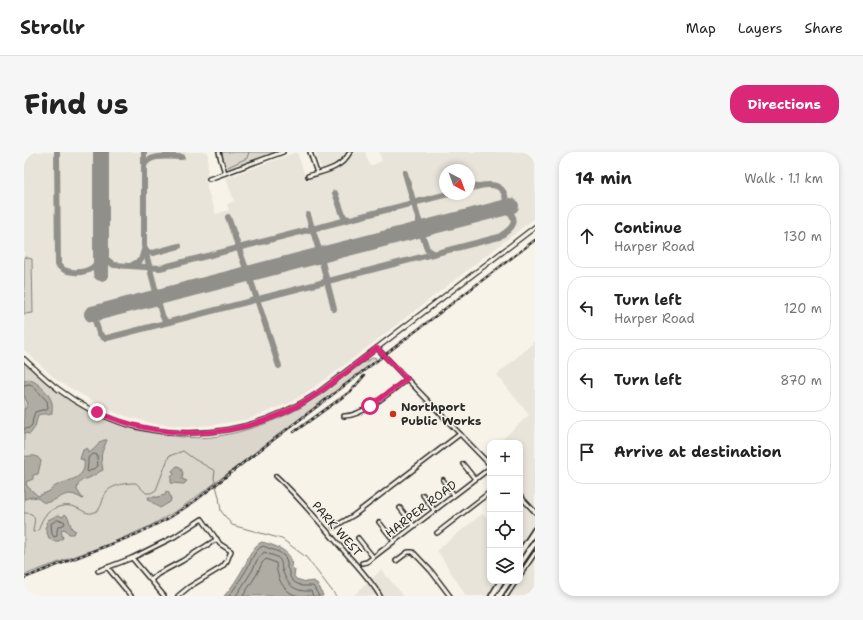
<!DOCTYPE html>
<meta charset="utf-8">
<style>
body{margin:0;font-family:"Shantell Sans",sans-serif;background:#f6f6f6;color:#222}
.controls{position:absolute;right:12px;bottom:12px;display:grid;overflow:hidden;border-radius:8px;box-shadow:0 2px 6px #0003}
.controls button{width:36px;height:36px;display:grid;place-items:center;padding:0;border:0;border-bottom:1px solid #e0e0e0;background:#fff;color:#222;font:20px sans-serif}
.compass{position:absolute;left:415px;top:12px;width:36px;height:36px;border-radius:50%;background:#fff;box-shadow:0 2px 6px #0003;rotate:139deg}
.stop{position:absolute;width:12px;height:12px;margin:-9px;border:3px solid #db2777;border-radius:50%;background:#fff}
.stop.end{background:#db2777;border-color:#fff;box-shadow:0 1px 4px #0008}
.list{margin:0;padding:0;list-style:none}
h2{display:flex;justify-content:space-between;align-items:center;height:52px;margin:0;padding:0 16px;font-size:17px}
h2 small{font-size:13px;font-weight:400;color:#767676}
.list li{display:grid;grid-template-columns:26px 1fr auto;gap:12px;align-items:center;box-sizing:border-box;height:64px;margin:0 8px 8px;padding:0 8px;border:1px solid #e0e0e0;border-radius:16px}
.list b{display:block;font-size:15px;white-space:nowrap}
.list p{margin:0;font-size:13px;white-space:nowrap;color:#767676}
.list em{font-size:13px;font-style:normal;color:#767676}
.icon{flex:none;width:22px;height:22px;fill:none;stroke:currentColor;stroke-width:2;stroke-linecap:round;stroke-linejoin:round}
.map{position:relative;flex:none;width:511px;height:444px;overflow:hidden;border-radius:16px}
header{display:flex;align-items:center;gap:24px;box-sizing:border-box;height:56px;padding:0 20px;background:#fff;border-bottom:1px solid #e0e0e0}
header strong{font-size:19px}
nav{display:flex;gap:22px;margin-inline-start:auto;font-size:14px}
.intro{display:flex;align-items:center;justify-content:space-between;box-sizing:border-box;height:96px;padding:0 24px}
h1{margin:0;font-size:28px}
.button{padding:10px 18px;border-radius:16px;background:#db2777;color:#fff;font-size:14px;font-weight:700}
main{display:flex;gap:24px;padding:0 24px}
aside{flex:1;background:#fff;border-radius:16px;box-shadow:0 2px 6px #0003}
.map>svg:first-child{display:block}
.built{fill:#e8e4da;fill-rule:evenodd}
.green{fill:#dad6cc;stroke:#82807c}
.water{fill:#afaca4;stroke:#7a7874}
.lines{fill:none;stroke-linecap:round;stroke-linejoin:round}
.shore{stroke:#605f5b;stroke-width:1}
.stream{stroke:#7a7874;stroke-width:1}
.taxiway{stroke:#918f8a;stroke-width:6}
.runway{stroke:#918f8a;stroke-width:16}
.minor-casing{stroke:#2b2b2b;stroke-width:6}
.major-casing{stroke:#2b2b2b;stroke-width:6}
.highway-casing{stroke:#2b2b2b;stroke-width:8}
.minor{stroke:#f7f3e8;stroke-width:3}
.major{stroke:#f7f3e8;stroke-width:3.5}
.highway{stroke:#f7f3e8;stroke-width:4.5}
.rail-casing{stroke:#2b2b2b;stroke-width:2.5}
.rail{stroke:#f7f3e8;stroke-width:1;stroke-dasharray:3;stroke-linecap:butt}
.route{stroke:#db2777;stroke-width:5}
.poi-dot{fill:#c8321e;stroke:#f7f3e8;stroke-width:1.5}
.labels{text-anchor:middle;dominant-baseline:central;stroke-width:3;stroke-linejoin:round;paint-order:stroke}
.poi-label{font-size:12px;font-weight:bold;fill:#2b2b2b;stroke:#f7f3e8;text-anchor:start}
.street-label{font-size:12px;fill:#2b2b2b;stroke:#f7f3e8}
</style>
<header>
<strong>Strollr</strong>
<nav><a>Map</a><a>Layers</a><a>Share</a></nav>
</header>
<div class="intro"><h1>Find us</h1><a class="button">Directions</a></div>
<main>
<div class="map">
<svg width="511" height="444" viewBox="0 0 511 444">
<rect width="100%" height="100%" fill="#f7f3e8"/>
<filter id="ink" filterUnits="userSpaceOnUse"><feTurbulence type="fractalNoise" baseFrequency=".025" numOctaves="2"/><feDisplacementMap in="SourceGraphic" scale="8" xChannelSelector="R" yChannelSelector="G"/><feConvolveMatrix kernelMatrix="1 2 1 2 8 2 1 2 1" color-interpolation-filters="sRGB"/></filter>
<g filter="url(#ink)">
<!-- built -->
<g class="built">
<path d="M0 0H184L183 37 192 62 205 58 203 52 210 49 202 26 273 0 282 27 299 21 291 0H341L346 14 358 9 355 0H511V66L310 221 283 240 265 251 225 267 196 272 169 275 130 272 95 262 83 257 34 229 0 198ZM421 18H445V42H421Z"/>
<polygon points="511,189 511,444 442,444 413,398 458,362 462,365 466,362 466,429 496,429 496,291 474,291 505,263 473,223"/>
<polygon points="357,418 380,444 329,444"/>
</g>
<!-- green -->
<g class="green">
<polygon points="195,0 259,0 201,21"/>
<polygon points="0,105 8,107 9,161 0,162"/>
<path d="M351 205 352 208 183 337 154 358 124 375 87 391 0 423V209C19 228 40 246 64 259 96 275 152 289 188 285 218 281 247 271 274 257 282 253 289 247 296 241 310 231 324 221 338 211 343 210 347 206 351 205Z"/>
</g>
<!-- water -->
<g class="water">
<path d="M5 227C13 230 24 240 27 248 29 252 28 257 28 261L25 263C21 261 18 262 14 263L11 275 6 282 0 281V257H1L4 252 0 243V229Z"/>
<path d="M80 288H83C77 303 76 301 79 318 74 320 70 324 65 326 59 328 57 328 54 333L53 338 59 347C55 345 50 342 46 342 35 342 23 358 14 346L8 345 0 347V304C9 305 11 301 17 309L14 322 9 323V327L2 330 3 334 14 344 26 339C33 327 64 332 60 308L56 307 59 298 63 296 64 301C68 300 74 293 76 290Z"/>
<polygon points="153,314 156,315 159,321 158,327 163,329 160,332 147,331 147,325 150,322 148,319"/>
<polygon points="142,339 145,341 147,347 146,350 136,356 125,348 124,345 134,345 141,343"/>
<polygon points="41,362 44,365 48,377 52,379 49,382 45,382 42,378 38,377 37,379 39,386 35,389 29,389 25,386 21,375 23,373 22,371 24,368 34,363 39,365"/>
<path d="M238 390C249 393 271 399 267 415L271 418 270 424 272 427 282 430 290 429 296 436 299 444H200C207 437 215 424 220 415 225 406 228 394 238 390Z"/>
</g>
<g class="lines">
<!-- shore -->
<g class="shore">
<polyline points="0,233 5,232 8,233 23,249 24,256 23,258 18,258 11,260 9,266 8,273 5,276 0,277"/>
<polygon points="70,302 73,303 74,314 64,320 63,319 64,312 64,306"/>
<polygon points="33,368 40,369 41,372 34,375 33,379 33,384 30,385 28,382 27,372"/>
<path d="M205 444C211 436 216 428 221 420 227 412 229 398 239 394L255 400 261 405 263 411V416L266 420V425L270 430 278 434H289L295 444"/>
<path d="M212 444 228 419 233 408 240 400 253 405 256 408C258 411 257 414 258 417 263 433 270 440 287 439L289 444"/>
<path d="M219 444 233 422 238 411 242 407 252 411C253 425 258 440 274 444"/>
</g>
<!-- stream -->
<g class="stream">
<polyline points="204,15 223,6 225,0"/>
<path d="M0 361C16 360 9 372 9 380L14 379C16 375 17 369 20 365 27 356 40 351 51 355 57 357 61 362 68 361 80 358 77 346 83 339 91 332 103 331 112 331L122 341H127L132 338 145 304 159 299 170 307 191 319 190 326 195 345 197 359 208 373 258 387 282 405 312 444"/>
</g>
<!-- taxiway -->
<g class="taxiway">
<path d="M33 0 34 113C41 122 59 122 68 116 72 113 74 109 77 106"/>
<path d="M120 0V94L132 140 131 143 127 147C140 149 134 165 143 170"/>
<path d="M120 14C125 1 146 5 158 5"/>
<polyline points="381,21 395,69 399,74 404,75 401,79 399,84"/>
<polyline points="311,41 319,63 321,66 325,67"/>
<polyline points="284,63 294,95 293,101 288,105"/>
<polyline points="204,65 221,114 226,119 232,120"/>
<polyline points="395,69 395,74 390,79 398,82 403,97 409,101"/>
<polyline points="294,95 297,100 302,101 298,107 298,110 310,157"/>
<polyline points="77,96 82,107 90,113 136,116 424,42"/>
<polyline points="121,96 123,100 129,101 155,94"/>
<polyline points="108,113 117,108 120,98"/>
<polyline points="217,124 223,124 227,129 255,214"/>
<polyline points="135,153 136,147 141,143"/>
<path d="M69 162 75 181 80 186H83L475 85C479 82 486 78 488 74 493 66 485 57 478 56 487 44 477 32 464 33 458 33 451 35 445 37"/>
</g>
<!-- runway -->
<g class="runway">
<polyline points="77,121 77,0"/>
<polyline points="68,162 487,54"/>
</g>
<!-- minor casing -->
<g class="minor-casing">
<g id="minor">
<polyline points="195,0 197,8 201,21"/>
<polyline points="286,0 293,21"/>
<path d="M284 24C300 19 317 17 326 0"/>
<polyline points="185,27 259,0"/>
<polyline points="353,196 466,313"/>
<path d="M320 264C338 265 368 239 383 227"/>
<polyline points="439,312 451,327"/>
<path d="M252 324C275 345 295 370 315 393 329 410 345 425 356 444"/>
<polyline points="419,328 430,343"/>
<polyline points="399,343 410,358"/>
<polyline points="496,344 511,360"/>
<polyline points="376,356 390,374"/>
<polyline points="355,370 370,389"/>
<polyline points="310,375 330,363 436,282"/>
<polyline points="413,381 466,340"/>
<polyline points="334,386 349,405"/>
<polyline points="108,406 150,385 178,367 196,392 207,399 203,409 198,415 165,435 154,444"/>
<polyline points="372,409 384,400 389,400 407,419 426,444"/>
<polyline points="338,411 343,410 466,316"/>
<polyline points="83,415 107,444"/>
<polyline points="74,419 108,406 140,444"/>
<polyline points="496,423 511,401"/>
<polyline points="127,428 134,422 158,409 193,387"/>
<polyline points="482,444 492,429"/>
</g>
</g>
<!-- major casing -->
<g class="major-casing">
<path id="major" d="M0 207C11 217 22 228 34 237 112 296 213 294 294 241L511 75"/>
</g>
<!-- highway casing -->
<g class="highway-casing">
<g id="highway">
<polyline points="496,401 511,378"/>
<polyline points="496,412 511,390"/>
<polyline points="468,444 477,429"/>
<polyline points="475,444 485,429"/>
</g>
</g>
<!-- minor -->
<use href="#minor" class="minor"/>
<!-- major -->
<use href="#major" class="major"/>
<!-- highway -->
<use href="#highway" class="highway"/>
<!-- rail casing -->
<g class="rail-casing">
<g id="rail">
<polyline points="270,280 327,239 340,224"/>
<polyline points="0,426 113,382 145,366 171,349 223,308 511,88"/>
</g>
</g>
<!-- rail -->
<use href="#rail" class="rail"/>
</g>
</g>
<g class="lines" filter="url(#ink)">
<!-- route -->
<path class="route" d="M73 260C140 290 216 288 280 250 306 235 329 214 353 196L383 227 346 254"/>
</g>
<!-- markers -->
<circle class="poi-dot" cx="369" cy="262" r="4"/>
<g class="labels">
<!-- poi labels -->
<g class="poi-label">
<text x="377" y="255">Northport<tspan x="377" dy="14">Public Works</tspan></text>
</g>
<!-- street labels -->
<g class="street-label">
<text transform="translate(397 357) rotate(-37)">HARPER ROAD</text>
<text transform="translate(313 377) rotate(49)">PARK WEST</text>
</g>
</g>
</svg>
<div class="controls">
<button>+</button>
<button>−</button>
<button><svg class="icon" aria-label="locate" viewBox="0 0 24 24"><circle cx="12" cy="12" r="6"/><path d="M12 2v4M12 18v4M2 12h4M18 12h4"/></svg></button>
<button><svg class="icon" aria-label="layers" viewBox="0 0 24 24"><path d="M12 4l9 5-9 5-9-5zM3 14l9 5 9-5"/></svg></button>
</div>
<svg class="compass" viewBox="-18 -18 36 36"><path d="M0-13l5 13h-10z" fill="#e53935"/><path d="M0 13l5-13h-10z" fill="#767676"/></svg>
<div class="stop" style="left:346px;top:254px"></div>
<div class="stop end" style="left:73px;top:260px"></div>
</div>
<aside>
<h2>14 min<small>Walk · 1.1 km</small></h2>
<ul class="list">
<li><svg class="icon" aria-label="ahead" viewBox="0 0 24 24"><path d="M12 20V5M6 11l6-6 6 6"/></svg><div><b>Continue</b><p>Harper Road</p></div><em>130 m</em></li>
<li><svg class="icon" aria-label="left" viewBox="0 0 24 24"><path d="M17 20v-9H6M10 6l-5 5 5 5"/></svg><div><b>Turn left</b><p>Harper Road</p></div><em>120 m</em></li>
<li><svg class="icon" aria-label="left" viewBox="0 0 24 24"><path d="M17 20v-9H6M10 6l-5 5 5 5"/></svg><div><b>Turn left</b></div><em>870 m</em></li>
<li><svg class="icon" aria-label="arrive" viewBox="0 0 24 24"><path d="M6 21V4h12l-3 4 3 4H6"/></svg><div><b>Arrive at destination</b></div></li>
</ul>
</aside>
</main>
